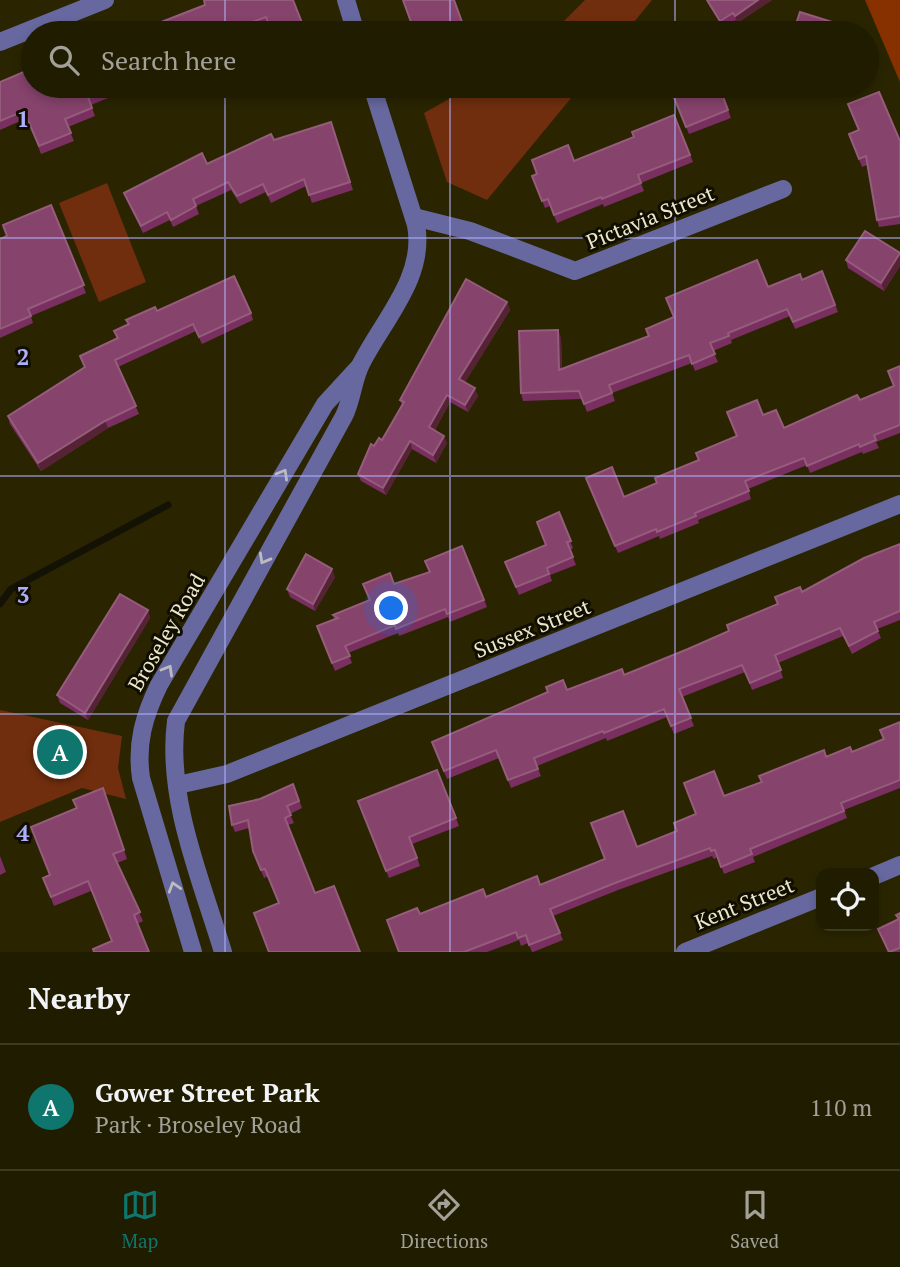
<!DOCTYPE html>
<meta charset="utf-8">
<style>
body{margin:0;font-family:"PT Serif",serif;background:#28250a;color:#f1f3f6}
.controls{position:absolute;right:21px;bottom:21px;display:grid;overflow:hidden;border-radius:14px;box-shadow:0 4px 10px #0003}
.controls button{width:63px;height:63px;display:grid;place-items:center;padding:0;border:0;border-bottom:2px solid #3d3a22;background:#201c00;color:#f1f3f6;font:35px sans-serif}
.you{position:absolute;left:392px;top:609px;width:24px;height:24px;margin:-18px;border:5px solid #fff;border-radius:50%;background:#1a73e8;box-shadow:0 0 0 10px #1a73e833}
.badge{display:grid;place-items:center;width:46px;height:46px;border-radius:50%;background:#0f766e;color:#fff;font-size:23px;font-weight:700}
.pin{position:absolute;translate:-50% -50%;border:4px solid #fff;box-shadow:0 2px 7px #0006}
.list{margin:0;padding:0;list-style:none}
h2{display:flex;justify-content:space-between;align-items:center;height:91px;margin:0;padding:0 28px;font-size:30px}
h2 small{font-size:23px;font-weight:400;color:#a2a199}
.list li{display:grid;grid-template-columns:46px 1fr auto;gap:21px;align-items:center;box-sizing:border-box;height:126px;padding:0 28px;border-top:2px solid #3d3a22}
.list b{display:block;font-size:26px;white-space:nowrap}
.list p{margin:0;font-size:23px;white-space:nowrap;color:#a2a199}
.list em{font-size:23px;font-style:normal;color:#a2a199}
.icon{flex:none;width:38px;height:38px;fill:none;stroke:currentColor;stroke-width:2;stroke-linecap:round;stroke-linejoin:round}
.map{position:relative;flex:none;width:900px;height:952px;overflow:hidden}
.search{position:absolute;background:#201c00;box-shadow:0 4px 10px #0003;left:21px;right:21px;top:21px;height:77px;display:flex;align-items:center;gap:18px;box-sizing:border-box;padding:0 24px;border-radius:38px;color:#a2a199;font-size:26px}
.sheet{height:217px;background:#201c00}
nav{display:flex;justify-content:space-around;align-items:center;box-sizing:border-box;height:98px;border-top:2px solid #3d3a22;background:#201c00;font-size:19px;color:#a2a199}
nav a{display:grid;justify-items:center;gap:4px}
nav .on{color:#0f766e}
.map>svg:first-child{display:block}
.green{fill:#702e0e}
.forest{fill:#873000}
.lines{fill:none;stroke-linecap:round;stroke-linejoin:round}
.stream{stroke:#131205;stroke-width:7}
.minor{stroke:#67689f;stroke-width:18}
.wall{fill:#792f60}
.shaded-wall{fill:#552335}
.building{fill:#86436c;stroke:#955c7b;stroke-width:2}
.oneway{stroke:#bcbbbd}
.grid{fill:none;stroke:#adaffb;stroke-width:2;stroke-opacity:0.55}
.labels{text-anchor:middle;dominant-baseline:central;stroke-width:6;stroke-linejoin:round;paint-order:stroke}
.street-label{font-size:21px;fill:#eae7cd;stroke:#110e00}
.grid-label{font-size:23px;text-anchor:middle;font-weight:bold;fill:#adaffb;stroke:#110e00;stroke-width:6;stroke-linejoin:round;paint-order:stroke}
</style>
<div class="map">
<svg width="900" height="952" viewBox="0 0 900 952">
<rect width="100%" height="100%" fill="#2a2500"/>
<!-- green -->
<g class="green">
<polygon points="585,0 652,0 625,33 552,33"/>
<polygon points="472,86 581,86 487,200 447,182 424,113"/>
<polygon points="107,183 146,282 99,302 59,203"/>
<polygon points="0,710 122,736 118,768 126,799 82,788 0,822"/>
</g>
<!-- forest -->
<polygon class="forest" points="865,0 900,0 900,82"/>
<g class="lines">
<!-- stream -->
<polyline class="stream" points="0,604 11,589 168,505"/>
<!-- minor -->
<g class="minor">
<polyline points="346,0 356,33"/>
<polyline points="0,42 105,0"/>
<polyline points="414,217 470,231 575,271 783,189"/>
<polyline points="178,785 227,774 900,504"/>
<polyline points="874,876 900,865"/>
<path d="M193 952 141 778C136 743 144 716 159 685L325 404 359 367"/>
<path d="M223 952C201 879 166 799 176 721L344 416C352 400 353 380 361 364 383 320 426 277 416 225L372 86"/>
<polyline points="685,952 821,897"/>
</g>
</g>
<!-- wall -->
<g class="wall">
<polygon points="293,0 269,25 246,33 133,33"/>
<polygon points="706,0 772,0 737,23 736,20 723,28"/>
<polygon points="0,82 33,86 109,86 113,96 91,105 95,116 68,127 74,141 41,154 27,118 0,130"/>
<polygon points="719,86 731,118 689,134 673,95"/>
<polygon points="732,86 782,86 782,89 734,91"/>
<polygon points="674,115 693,162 641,183 644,191 604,207 603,204 557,223 550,206 545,208 535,183 574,161 634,137"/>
<polygon points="331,122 353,190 312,203 306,186 271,203 266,192 240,204 231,190 196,206 199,214 173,227 170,220 143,233 127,201 124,193 274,140"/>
<polygon points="849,134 900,141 900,224 879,227 877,220 867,165 862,167"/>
<polygon points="51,205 86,293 31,316 33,323 0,338 0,239 7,236"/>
<polygon points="900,253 900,266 884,291 848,268 846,260"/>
<polygon points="822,271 838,312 795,329 790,316 731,340 732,343 713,351 718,362 695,371 692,363 612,393 615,401 587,412 582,399 523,401 521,393 561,337 562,369 649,336 768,287 802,280"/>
<polygon points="507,302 510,310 465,382 478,396 468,412 450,402 435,430 447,443 436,463 412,449 386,495 361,481 358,474 374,446 382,440 402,405 400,400"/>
<polygon points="157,311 251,313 253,320 202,344 196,331 118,367 139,414 108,428 41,471 10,424 8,416 84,367 80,356 117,339 114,331 128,325 126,320"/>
<polygon points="900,366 900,433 876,442 879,448 863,454 862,452 810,473 807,465 748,489 751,499 698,520 699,523 660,539 659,536 618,553 589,485 624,497 657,483 699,460 737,436 763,415 784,428 860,400 894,387"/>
<polygon points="559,512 573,548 570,550 576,565 550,575 552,581 519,595 505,562 546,545"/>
<polygon points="900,544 900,620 877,629 881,638 852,654 843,636 778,663 783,678 752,690 745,672 682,697 694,726 674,734 667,717 607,741 606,738 537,766 541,776 511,788 499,758 447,779 432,742 567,690 624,675 688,649 729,631 802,592"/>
<polygon points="462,546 487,607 450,622 448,617 399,636 398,633 348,653 352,663 335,671 317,626 334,619 333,615 370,600 394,584 429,572"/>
<polygon points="335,577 315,611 290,597 287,589"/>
<polygon points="148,610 150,618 88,720 60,703 57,695"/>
<polygon points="900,722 900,788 844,810 847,818 753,857 755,862 724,874 718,857 714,859 712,856 618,890 553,916 563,940 533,952 532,952 528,943 521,946 519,940 487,952 399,952 420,914 540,885 677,831 696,814 724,796 826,757 852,752 883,739"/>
<polygon points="437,770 459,826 412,844 420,866 389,878 358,801"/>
<polygon points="293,784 302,808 290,814 294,823 288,825 315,893 360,952 279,903 268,876 264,878 253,851 249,828 235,832 232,825 260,799"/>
<polygon points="103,788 127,859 117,863 143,921 137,924 112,941 91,891 54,906 43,878 50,875"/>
<polygon points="0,856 6,872 0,875"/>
<polygon points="900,913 900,952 888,952 878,929 898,920"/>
</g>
<!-- shaded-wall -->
<g class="shaded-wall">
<polygon points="758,0 772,0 737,23 735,16"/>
<polygon points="900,254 900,266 884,291 881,283"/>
<polygon points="507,302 510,310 462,387 459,379"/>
<polygon points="558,330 561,337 562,378 559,370"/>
<polygon points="475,388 478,396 468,412 465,405"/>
<polygon points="447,395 450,402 432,435 429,427"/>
<polygon points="105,421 108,428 41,471 38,463"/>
<polygon points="444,436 447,443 436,463 433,455"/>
<polygon points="410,441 412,449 386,495 383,488"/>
<polygon points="332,569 335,577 315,611 313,604"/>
<polygon points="148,610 150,618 88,720 85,713"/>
</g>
<!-- building -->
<g class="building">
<polygon points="204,0 293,0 306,33 272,33 266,17 222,33 133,33 205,5"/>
<polygon points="403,0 454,0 466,33 415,33"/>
<polygon points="707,0 758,0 735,16 733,13 720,21"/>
<polygon points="800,12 855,29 853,33 793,33"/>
<polygon points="33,68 33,86 109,86 110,88 88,97 92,108 65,119 71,133 39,146 24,111 0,121 0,82"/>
<polygon points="697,86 719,86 728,110 686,127 673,95"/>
<polygon points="879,92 900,141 900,216 877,220 866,156 859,159 849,134 859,130 848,104"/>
<polygon points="674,115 690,155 638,175 641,183 602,199 601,197 554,215 548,199 542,201 532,176 537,174 532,160 568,145 574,161 634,137 632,132"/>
<polygon points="331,122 350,182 309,195 304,179 268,195 263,184 237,196 228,182 193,199 196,206 171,220 167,212 141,226 124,193 202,153 207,164 271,134 274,140"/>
<polygon points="51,205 84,285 28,309 31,316 0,329 0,239 7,236 3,225"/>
<polygon points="865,231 900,253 881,283 846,260"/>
<polygon points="757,260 768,287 800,274 802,280 822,271 835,305 793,322 787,309 728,333 729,336 710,343 715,354 692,364 689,355 609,385 612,393 584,404 579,391 521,393 519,331 558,330 559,370 649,336 646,329 674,317 666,298"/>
<polygon points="234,276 251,313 199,337 193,324 115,360 136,406 105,421 38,463 8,416 85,367 80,356 118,338 114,331 129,324 126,320 155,307 157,311"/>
<polygon points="466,279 507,302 459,379 475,388 465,405 447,395 429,427 444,436 433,455 410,441 383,488 358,474 371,444 374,446 379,438 382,440 404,402 400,400"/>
<polygon points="900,366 900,425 874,435 876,440 860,447 859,444 807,466 804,458 745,481 749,491 695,513 696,516 657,532 656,529 615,546 586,478 612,467 624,497 657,483 655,478 699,460 696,453 737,436 727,412 757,400 763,415 776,410 784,428 857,395 860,400 894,386 888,371"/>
<polygon points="559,512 571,541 567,542 573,557 547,568 549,574 516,587 505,562 546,545 537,522"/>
<polygon points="900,544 900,611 874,622 878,631 849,646 840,628 775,655 781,670 750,683 742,665 679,689 691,718 671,726 664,709 604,733 603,731 534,758 538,769 508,780 496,750 444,771 432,742 548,692 546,687 563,680 567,690 622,669 624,675 688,649 729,631 727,625 778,604 775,597 800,587 802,592 864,558"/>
<polygon points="462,546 484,600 447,614 445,609 396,629 395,625 345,646 350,656 332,663 317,626 338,618 333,615 370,600 363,584 390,573 394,584 430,572 425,561"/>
<polygon points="306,554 332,569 313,604 287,589"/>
<polygon points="120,594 148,610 85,713 57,695"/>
<polygon points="900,722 900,781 900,780 841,803 844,811 750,849 752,854 721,867 715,850 711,851 710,848 615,883 550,909 560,933 529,945 526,935 518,938 516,932 464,952 399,952 387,920 417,908 420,914 483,889 486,897 537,876 540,885 605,859 591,823 623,811 637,847 677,831 674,823 696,814 684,783 714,771 724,796 762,782 759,776 824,750 826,757 850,747 852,752 884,739 880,730"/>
<polygon points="437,770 456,818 409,837 417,858 386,871 358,801"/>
<polygon points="293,784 299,801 287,806 291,815 285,818 315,893 334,886 360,952 269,952 254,913 279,903 265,869 261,870 253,851 248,820 232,825 229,806 260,799"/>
<polygon points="103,788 124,850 113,854 140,912 134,915 149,952 94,952 93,949 112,941 88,881 51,897 43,878 50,875 31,827 77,808 73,800"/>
<polygon points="900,913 900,948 889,952 878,929 899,919 896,915"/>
</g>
<!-- one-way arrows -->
<defs><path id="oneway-chevron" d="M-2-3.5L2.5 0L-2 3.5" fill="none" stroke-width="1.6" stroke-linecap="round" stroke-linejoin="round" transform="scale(1.75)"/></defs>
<g class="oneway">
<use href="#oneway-chevron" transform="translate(283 474) rotate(-60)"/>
<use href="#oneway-chevron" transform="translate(264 559) rotate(119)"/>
<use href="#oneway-chevron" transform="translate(168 670) rotate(-60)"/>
<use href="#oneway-chevron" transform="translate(174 887) rotate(-107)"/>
</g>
<!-- grid -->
<path class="grid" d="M225 0V33M450 0V33M675 0V33M225 86V952M450 86V952M675 86V952M0 238H900M0 476H900M0 714H900"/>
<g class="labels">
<!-- street labels -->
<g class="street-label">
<text transform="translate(650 217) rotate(-22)">Pictavia Street</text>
<text transform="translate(532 628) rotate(-22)">Sussex Street</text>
<text transform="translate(166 632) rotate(-60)">Broseley Road</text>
<text transform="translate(744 903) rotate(-22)">Kent Street</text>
</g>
</g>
<g class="grid-label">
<text x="23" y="127">1</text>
<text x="23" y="365">2</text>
<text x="23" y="603">3</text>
<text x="23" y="841">4</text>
</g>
</svg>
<div class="controls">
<button><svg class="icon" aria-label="locate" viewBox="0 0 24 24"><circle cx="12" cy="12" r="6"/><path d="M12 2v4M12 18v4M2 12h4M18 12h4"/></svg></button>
</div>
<div class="you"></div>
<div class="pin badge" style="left:60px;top:752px">A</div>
<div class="search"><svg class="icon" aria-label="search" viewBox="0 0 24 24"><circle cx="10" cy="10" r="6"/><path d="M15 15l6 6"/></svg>Search here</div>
</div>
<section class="sheet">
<h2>Nearby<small></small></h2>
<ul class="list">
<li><span class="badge">A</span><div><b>Gower Street Park</b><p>Park · Broseley Road</p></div><em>110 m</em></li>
</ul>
</section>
<nav>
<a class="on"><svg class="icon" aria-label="map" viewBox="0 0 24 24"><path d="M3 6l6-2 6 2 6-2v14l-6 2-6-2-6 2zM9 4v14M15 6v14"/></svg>Map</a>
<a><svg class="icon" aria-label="directions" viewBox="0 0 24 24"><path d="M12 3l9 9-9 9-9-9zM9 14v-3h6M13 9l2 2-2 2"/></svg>Directions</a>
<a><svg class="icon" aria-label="saved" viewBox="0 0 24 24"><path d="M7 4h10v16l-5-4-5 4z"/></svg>Saved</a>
</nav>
